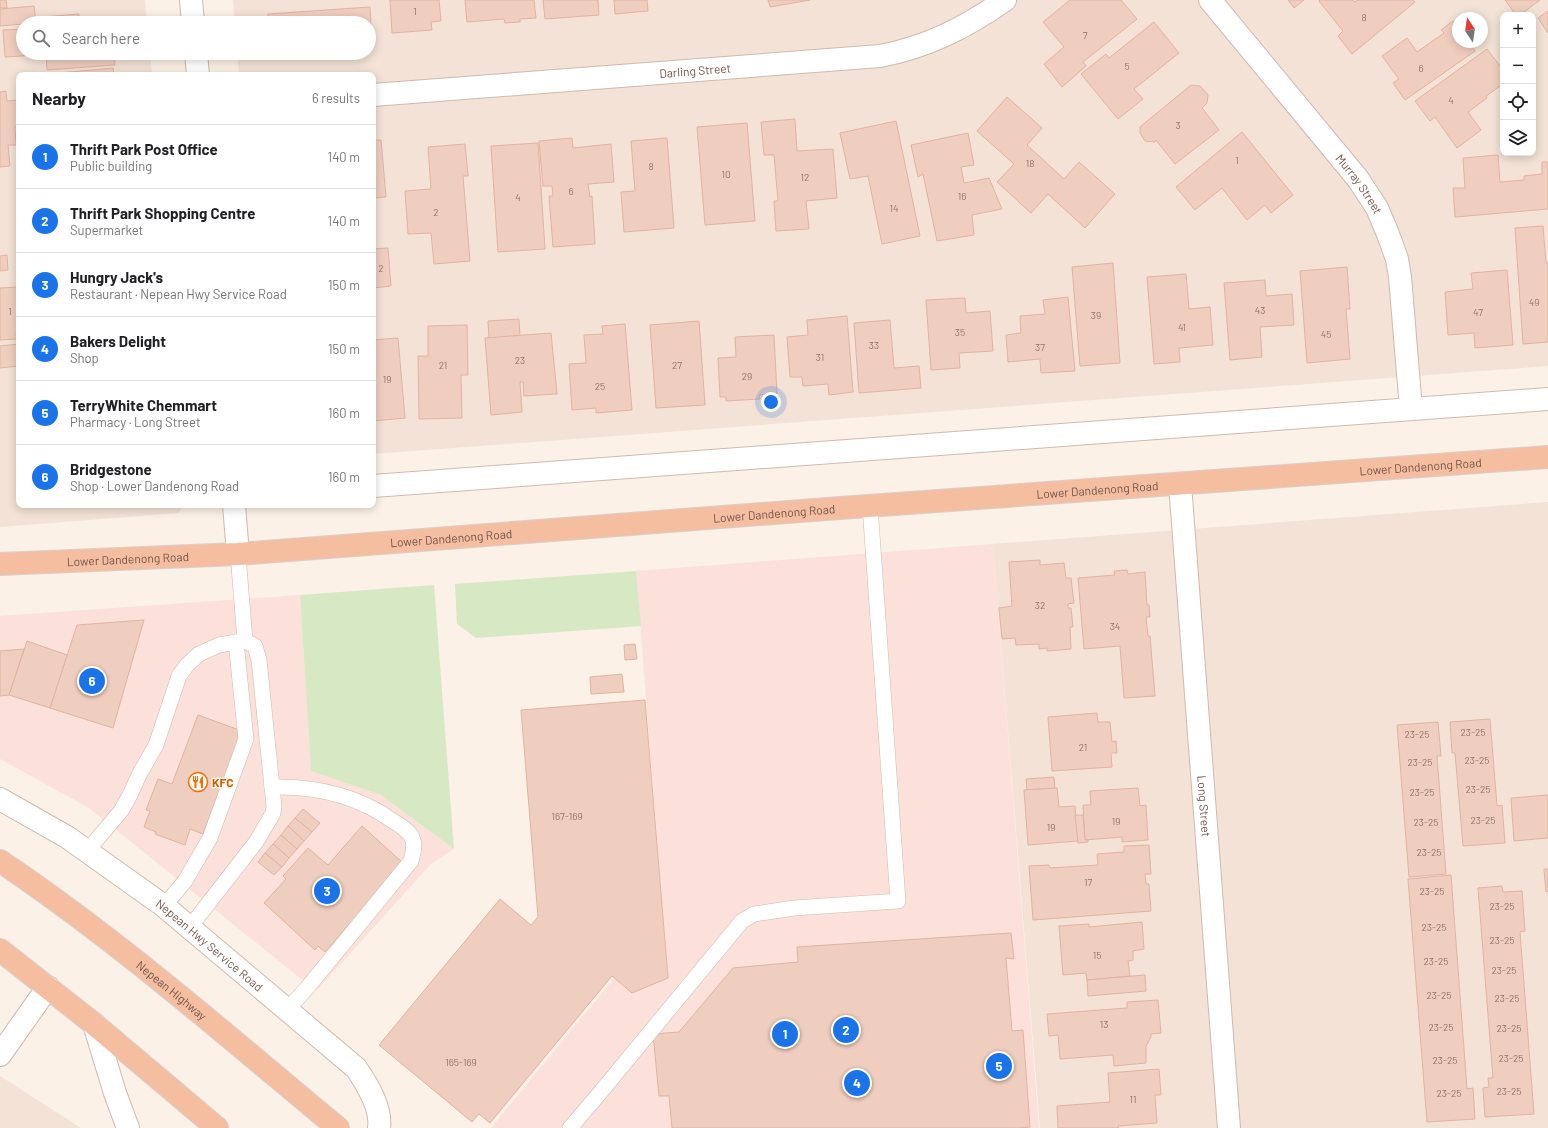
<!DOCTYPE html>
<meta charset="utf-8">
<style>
body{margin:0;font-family:Barlow,sans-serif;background:#f2f2f2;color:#202124}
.controls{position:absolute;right:12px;top:12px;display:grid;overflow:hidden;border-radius:8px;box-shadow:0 2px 10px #0003}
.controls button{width:36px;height:36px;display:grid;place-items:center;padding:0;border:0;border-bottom:1px solid #e0e0e0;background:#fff;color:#202124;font:20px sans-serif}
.compass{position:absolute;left:1452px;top:12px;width:36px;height:36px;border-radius:50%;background:#fff;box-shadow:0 2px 10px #0003;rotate:347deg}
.you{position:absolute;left:771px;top:402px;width:14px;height:14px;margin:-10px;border:3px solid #fff;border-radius:50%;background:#1a73e8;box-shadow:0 0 0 6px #1a73e833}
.badge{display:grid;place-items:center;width:26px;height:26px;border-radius:50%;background:#1a73e8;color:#fff;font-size:13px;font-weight:700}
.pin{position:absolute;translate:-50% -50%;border:2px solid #fff;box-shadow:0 1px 4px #0006}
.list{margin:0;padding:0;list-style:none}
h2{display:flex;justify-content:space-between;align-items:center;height:52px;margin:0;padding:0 16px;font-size:17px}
h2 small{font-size:13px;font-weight:400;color:#757577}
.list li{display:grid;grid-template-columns:26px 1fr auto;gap:12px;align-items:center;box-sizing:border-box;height:64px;padding:0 16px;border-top:1px solid #e0e0e0}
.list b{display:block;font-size:15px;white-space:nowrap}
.list p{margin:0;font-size:13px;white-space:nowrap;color:#757577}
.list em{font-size:13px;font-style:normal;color:#757577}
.icon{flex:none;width:22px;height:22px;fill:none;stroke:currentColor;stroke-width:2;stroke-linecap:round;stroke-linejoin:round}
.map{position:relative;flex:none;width:1548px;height:1128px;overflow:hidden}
.search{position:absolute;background:#fff;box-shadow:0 2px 10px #0003;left:16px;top:16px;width:360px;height:44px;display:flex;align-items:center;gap:10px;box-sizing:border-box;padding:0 14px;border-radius:22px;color:#757577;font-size:15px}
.panel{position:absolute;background:#fff;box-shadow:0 2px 10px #0003;left:16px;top:72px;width:360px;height:436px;border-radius:8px}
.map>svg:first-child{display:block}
.residential{fill:#f3e2d5;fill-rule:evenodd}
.commercial{fill:#fbe1da}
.green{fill:#d7e8c5}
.building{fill:#f0cebf;stroke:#e1b3a0}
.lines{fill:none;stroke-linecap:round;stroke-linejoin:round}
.service-casing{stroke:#cfbab0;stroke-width:16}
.minor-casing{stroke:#cfbab0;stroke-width:24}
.trunk-casing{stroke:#d8d0cd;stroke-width:24}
.service{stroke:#fff;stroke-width:15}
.minor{stroke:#fff;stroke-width:22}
.trunk{stroke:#f5bea1;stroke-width:22}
.labels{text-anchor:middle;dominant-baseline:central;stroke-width:3;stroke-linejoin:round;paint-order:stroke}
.number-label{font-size:10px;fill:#937469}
.street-label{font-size:12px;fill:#74564c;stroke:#fef5ec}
.food-label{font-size:12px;font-weight:bold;fill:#c56008;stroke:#fef5ec;text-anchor:start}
</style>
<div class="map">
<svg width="1548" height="1128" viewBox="0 0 1548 1128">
<rect width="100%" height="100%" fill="#fbf1e6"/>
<!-- residential -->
<g class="residential">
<polygon points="0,0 145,0 147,23 23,23 23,53 150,53 152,75 19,75 19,505 183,505 179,513 0,527"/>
<path d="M233 0H1548V366L373 454V75H239L237 53H369V23H235ZM1503 15H1533V153H1503ZM1458 18H1482V42H1458Z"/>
<polygon points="1548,502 1548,1128 1040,1128 993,544"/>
<polygon points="0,1076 81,1128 0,1128"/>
</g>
<!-- commercial -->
<g class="commercial">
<polygon points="993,544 1039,1128 491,1128 615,977 632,992 668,978 636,571"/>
<polygon points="300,595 311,771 381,795 454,849 431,864 316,991 89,808 0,759 0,616"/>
</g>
<!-- green -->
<g class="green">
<polygon points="636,571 641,626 476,638 457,624 455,584"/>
<polygon points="434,585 454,849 381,795 311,771 300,595"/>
</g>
<!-- building -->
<g class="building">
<polygon points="0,0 6,0 7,8 0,8"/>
<polygon points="390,0 439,0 441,21 431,22 432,30 392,33"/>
<polygon points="465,0 534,0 536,18 520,19 520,22 505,23 504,19 467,22"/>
<polygon points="543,0 598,0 599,15 545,19"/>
<polygon points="614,0 647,0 648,11 615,14"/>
<polygon points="768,0 810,0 770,7"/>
<polygon points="1070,0 1121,0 1137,19 1083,62 1086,66 1062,87 1044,64 1064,47 1043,22"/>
<polygon points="1288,0 1304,0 1294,8"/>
<polygon points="1320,0 1353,0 1355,2 1357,0 1413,0 1415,2 1352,54 1338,36 1343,31 1319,1"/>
<polygon points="1505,0 1540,0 1520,15 1516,15"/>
<polygon points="34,6 36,23 23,23 23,24 0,26 0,9"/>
<polygon points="370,7 372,48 369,48 369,23 269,23 268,14"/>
<polygon points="1548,11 1548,33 1538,18"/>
<polygon points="79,14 79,22 105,20 105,23 43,23 43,17"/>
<polygon points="1453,21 1458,27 1458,42 1469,42 1475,51 1405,100 1393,83 1399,79 1382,56 1407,38 1417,52 1444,33 1441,30"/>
<polygon points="1154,22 1179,53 1134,89 1143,99 1118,119 1081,74 1106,54 1109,58"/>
<polygon points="23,29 23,53 52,54 5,57 3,30"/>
<polygon points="1487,49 1503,70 1503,84 1486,96 1487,98 1468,112 1481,130 1457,148 1435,117 1430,121 1415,101"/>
<polygon points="114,53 115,65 47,70 46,54"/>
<polygon points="113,68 114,75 51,75 59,74 59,73"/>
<polygon points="1191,85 1200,86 1208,95 1207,103 1202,108 1219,130 1175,164 1156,140 1155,142 1145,141 1140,133 1140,127"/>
<polygon points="6,91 7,101 19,100 19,125 15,126 16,145 8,145 10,166 0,167 0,92"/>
<polygon points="1007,97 1042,128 1027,145 1064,179 1079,162 1115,194 1085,228 1048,194 1031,213 997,182 1014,164 977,131"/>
<polygon points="795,119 797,151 833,149 837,198 806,201 809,229 776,231 774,201 778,201 774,155 764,155 761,122"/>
<polygon points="896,121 920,236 882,244 868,176 850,179 840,133"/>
<polygon points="747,123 755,221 705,225 697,127"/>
<polygon points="1242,132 1293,195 1271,213 1265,205 1247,220 1222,188 1195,210 1176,187"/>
<polygon points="968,133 974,165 961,167 964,183 989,178 1002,209 972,215 974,235 937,241 923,174 918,177 911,145"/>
<polygon points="572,138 573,148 611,144 614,182 588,184 590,197 592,196 595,244 553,247 549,196 553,196 552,186 543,186 539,141"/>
<polygon points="667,138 674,228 624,232 621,192 635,191 631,141"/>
<polygon points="373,140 381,140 386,197 373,198"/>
<polygon points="538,143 545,249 498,252 491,146"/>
<polygon points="465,144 468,176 463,176 470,261 434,264 431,233 408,234 405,191 431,189 428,147"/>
<polygon points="1498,155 1500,182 1524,180 1524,176 1542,174 1542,162 1548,162 1548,209 1455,217 1453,188 1465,188 1463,158"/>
<polygon points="1543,226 1546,263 1548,263 1548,342 1523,344 1515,228"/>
<polygon points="388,248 391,286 373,288 373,249"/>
<polygon points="7,255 8,270 0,271 0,256"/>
<polygon points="1113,263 1120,363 1080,366 1072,267"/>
<polygon points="1347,267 1350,309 1346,309 1350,359 1307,363 1300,271"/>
<polygon points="1507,270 1513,345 1475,348 1474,333 1448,335 1445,292 1473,289 1471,273"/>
<polygon points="1186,274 1189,309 1210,307 1213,345 1179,348 1180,362 1154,364 1147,277"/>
<polygon points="1265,280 1266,296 1292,294 1294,325 1260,327 1262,357 1230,360 1224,283"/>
<polygon points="19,287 19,333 16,333 17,339 0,340 0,288"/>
<polygon points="1068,297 1075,371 1041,373 1040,359 1008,362 1006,335 1021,333 1020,316 1045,314 1043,300"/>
<polygon points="965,298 966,313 990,311 993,351 959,353 960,368 931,370 926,300"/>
<polygon points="847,316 853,392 829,395 828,384 803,386 802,377 790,377 787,337 808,335 807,320"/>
<polygon points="519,319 520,336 489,338 488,321"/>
<polygon points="890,320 894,368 919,366 921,388 859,393 854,323"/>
<polygon points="699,321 705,405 656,408 650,325"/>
<polygon points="625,324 632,410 596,413 596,408 572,410 569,364 586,363 584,335 603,334 602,326"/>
<polygon points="467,325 468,375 461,375 462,418 419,419 418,356 428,356 428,326"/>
<polygon points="551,333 557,394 524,396 523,382 520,382 522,412 491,415 485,338"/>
<polygon points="774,335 777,394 759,395 760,399 726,401 726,397 720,397 718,358 736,357 735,337"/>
<polygon points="398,338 405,418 373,421 373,340"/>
<polygon points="19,344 19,366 0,368 0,346"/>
<polygon points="1040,560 1040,565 1064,563 1066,578 1071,578 1074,603 1068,604 1068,608 1071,608 1073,627 1070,627 1071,649 1047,651 1047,648 1039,649 1039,644 1016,645 1015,638 1002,639 999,608 1012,606 1009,562"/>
<polygon points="1127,570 1128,574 1145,572 1147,605 1149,605 1150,617 1146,617 1148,636 1150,636 1155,696 1124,698 1120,646 1084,649 1078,578 1115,575 1114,571"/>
<polygon points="144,620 113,728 50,708 77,625"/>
<polygon points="27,641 67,655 50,708 9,695"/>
<polygon points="635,644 637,659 625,660 624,645"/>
<polygon points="24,649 9,695 0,696 0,651"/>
<polygon points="622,674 624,692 591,694 590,677"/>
<polygon points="645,700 668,978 632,993 612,976 490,1123 479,1114 472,1122 379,1045 500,899 531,925 538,917 521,710"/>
<polygon points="1097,713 1098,722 1110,722 1112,742 1116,741 1117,753 1111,753 1112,767 1052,771 1048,717"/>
<polygon points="198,715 242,731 203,834 190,829 185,845 155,834 156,832 144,827 150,811 146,810 158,779 172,784"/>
<polygon points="1490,719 1497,806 1502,805 1505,843 1463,846 1455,753 1452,753 1450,722"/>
<polygon points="1438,722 1441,756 1437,756 1446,874 1409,877 1397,725"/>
<polygon points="1054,777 1055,788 1027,790 1026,779"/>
<polygon points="1057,788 1059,807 1075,806 1078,841 1028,845 1024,790"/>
<polygon points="1138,788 1140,806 1146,805 1148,840 1122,842 1122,837 1085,840 1083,805 1091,805 1090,791"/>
<polygon points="1548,795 1548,838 1514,841 1511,798"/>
<polygon points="303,809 320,823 312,832 295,818"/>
<polygon points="1075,815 1083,815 1085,840 1088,840 1088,842 1078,843"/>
<polygon points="295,818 312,832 304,841 288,826"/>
<polygon points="288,826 304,841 297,849 281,835"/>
<polygon points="362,826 403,863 325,952 318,946 315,950 264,903 286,879 283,876 308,848 328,865"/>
<polygon points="281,835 297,849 289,858 273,844"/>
<polygon points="273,844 289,858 282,867 265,853"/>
<polygon points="1149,845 1151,874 1145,874 1146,884 1149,884 1151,911 1033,920 1029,866 1049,865 1050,868 1098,865 1097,854 1124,852 1124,846"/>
<polygon points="265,853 282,867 274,875 258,862"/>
<polygon points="1544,869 1548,869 1548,891 1546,892"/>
<polygon points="1451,875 1467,1089 1473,1088 1475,1119 1427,1122 1408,879"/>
<polygon points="1502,886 1503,892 1522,891 1525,931 1520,932 1534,1114 1485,1117 1483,1088 1489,1087 1488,1078 1493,1078 1478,888"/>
<polygon points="1142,922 1144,949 1133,951 1133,960 1128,961 1130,976 1087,980 1086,973 1063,975 1059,926 1089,924 1089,927"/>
<polygon points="1011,933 1014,959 1006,958 1012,1031 1023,1030 1030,1127 1019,1128 672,1128 669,1096 659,1096 653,1034 679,1032 733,968 798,962 797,947"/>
<polygon points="1145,975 1146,991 1088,996 1087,980"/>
<polygon points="1158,1000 1161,1033 1151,1034 1151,1037 1146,1046 1146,1063 1114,1066 1113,1055 1060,1059 1058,1035 1049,1036 1047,1014 1127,1008 1127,1002"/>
<polygon points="1159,1069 1161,1095 1155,1095 1157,1123 1118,1126 1119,1128 1058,1128 1057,1106 1110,1102 1108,1073"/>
</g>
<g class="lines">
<!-- service casing -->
<g class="service-casing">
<g id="service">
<polyline points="238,554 245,641"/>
<path d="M272 787C316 786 357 795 393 821 401 826 410 831 413 840 415 847 413 853 411 861L307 988 288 1009"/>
<polyline points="87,851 121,811 130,795 139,775 156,745 179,676 187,665 199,654 219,645 236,642 245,641 255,646 259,660 272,787 274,806 273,813 268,822 256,842 190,927"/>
<polyline points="164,906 185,881 210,838 246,739 236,642"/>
<polyline points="570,1128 599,1094 742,921 754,914 794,908 898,901 870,506"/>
</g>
</g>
<!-- minor casing -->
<g class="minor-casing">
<g id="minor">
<polyline points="191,0 193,23"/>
<path id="s1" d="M1210 0 1358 179 1377 208 1388 234 1397 259 1400 277 1411 409"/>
<polyline points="196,53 198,75"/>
<path id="s2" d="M373 95 880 56C927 47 965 28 1005 0"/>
<path id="s3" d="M1180 484 1229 1128"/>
<polyline points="373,486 1548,399"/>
<polyline points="234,505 238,554"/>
<path id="s4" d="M0 799 67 837 164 906 356 1068C367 1084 382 1108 379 1128"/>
<polyline points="94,1024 115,1093 128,1128"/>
<polyline points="0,1055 48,987"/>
</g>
</g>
<!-- trunk casing -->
<g class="trunk-casing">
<g id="trunk">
<path id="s5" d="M0 564 238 554 840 508 1548 457"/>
<path id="s6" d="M0 861C119 941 227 1036 338 1128"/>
<polyline points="0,950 94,1024 217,1128"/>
</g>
</g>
<!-- service -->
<use href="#service" class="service"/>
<!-- minor -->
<use href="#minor" class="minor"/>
<!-- trunk -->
<use href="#trunk" class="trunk"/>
</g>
<!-- icons -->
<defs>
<g id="restaurant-ring" transform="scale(1)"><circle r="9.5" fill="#fef5ec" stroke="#e8710a" stroke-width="1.5"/><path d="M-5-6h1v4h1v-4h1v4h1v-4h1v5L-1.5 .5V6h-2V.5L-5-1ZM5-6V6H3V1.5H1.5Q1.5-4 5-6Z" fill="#e8710a"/></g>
</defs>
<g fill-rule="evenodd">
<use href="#restaurant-ring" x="198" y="782"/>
</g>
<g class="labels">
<!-- number labels -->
<g class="number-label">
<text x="415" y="11">1</text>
<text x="1364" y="17">8</text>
<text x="1085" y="35">7</text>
<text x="1127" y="66">5</text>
<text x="1421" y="68">6</text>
<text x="1451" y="100">4</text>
<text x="1178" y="125">3</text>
<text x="1237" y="160">1</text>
<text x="1030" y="163">18</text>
<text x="651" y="166">8</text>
<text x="726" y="174">10</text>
<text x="805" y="177">12</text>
<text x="571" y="191">6</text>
<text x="962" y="196">16</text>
<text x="518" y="197">4</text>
<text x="894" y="208">14</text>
<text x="436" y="212">2</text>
<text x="381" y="268">2</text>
<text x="1534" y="302">49</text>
<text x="1260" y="310">43</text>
<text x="10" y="311">1</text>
<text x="1478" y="312">47</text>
<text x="1096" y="315">39</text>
<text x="1182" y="327">41</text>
<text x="960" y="332">35</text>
<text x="1326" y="334">45</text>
<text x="874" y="345">33</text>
<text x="1040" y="347">37</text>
<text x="820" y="357">31</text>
<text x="520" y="360">23</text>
<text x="443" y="365">21</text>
<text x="677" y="365">27</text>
<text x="747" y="376">29</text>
<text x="387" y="379">19</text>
<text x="600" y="386">25</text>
<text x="1040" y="605">32</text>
<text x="1115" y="626">34</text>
<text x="1473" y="732">23-25</text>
<text x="1417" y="734">23-25</text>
<text x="1083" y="747">21</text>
<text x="1477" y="760">23-25</text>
<text x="1420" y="762">23-25</text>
<text x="1478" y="789">23-25</text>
<text x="1422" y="792">23-25</text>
<text x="567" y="816">167-169</text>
<text x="1483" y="820">23-25</text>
<text x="1116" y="821">19</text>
<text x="1426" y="822">23-25</text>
<text x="1051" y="827">19</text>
<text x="1429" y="852">23-25</text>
<text x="1088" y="882">17</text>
<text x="1432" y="891">23-25</text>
<text x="1502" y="906">23-25</text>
<text x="1434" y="927">23-25</text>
<text x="1502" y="940">23-25</text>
<text x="1097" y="955">15</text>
<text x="1436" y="961">23-25</text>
<text x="1504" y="970">23-25</text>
<text x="1439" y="995">23-25</text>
<text x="1507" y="998">23-25</text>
<text x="1104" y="1024">13</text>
<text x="1441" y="1027">23-25</text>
<text x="1509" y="1028">23-25</text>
<text x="1511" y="1058">23-25</text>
<text x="1445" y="1060">23-25</text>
<text x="461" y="1062">165-169</text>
<text x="1509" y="1091">23-25</text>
<text x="1449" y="1093">23-25</text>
<text x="1133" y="1099">11</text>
</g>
<!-- street labels -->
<g class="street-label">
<text stroke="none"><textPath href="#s2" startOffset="323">Darling Street</textPath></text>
<text stroke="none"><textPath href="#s1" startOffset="237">Murray Street</textPath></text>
<text stroke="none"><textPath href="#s5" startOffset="1424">Lower Dandenong Road</textPath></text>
<text stroke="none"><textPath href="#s5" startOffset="1100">Lower Dandenong Road</textPath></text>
<text stroke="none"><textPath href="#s5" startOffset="776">Lower Dandenong Road</textPath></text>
<text stroke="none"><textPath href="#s5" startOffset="452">Lower Dandenong Road</textPath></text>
<text stroke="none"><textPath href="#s5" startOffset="128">Lower Dandenong Road</textPath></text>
<text stroke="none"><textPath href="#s3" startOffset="323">Long Street</textPath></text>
<text stroke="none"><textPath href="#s4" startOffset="256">Nepean Hwy Service Road</textPath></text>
<text stroke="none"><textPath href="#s6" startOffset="215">Nepean Highway</textPath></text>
</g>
<!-- food labels -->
<g class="food-label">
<text x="212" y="782">KFC</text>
</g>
</g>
</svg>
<div class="controls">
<button>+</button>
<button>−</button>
<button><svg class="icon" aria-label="locate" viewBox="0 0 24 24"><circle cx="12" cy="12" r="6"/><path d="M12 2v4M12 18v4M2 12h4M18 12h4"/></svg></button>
<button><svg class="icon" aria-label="layers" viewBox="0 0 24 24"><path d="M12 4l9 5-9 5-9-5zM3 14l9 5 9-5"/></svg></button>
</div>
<svg class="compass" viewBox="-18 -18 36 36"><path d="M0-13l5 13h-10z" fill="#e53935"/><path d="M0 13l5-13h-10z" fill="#757577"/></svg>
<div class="you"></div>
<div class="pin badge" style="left:785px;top:1034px">1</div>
<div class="pin badge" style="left:846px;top:1030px">2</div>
<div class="pin badge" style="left:327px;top:891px">3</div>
<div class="pin badge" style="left:857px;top:1083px">4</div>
<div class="pin badge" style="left:999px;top:1066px">5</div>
<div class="pin badge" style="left:92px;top:681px">6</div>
<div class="search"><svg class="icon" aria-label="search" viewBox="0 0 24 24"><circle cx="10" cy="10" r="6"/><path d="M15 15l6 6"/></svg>Search here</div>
<section class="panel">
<h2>Nearby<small>6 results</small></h2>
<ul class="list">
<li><span class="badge">1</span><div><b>Thrift Park Post Office</b><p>Public building</p></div><em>140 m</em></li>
<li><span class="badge">2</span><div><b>Thrift Park Shopping Centre</b><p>Supermarket</p></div><em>140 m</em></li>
<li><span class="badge">3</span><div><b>Hungry Jack's</b><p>Restaurant · Nepean Hwy Service Road</p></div><em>150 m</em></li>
<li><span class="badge">4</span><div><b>Bakers Delight</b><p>Shop</p></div><em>150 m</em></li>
<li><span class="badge">5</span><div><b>TerryWhite Chemmart</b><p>Pharmacy · Long Street</p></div><em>160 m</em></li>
<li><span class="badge">6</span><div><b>Bridgestone</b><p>Shop · Lower Dandenong Road</p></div><em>160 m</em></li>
</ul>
</section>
</div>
